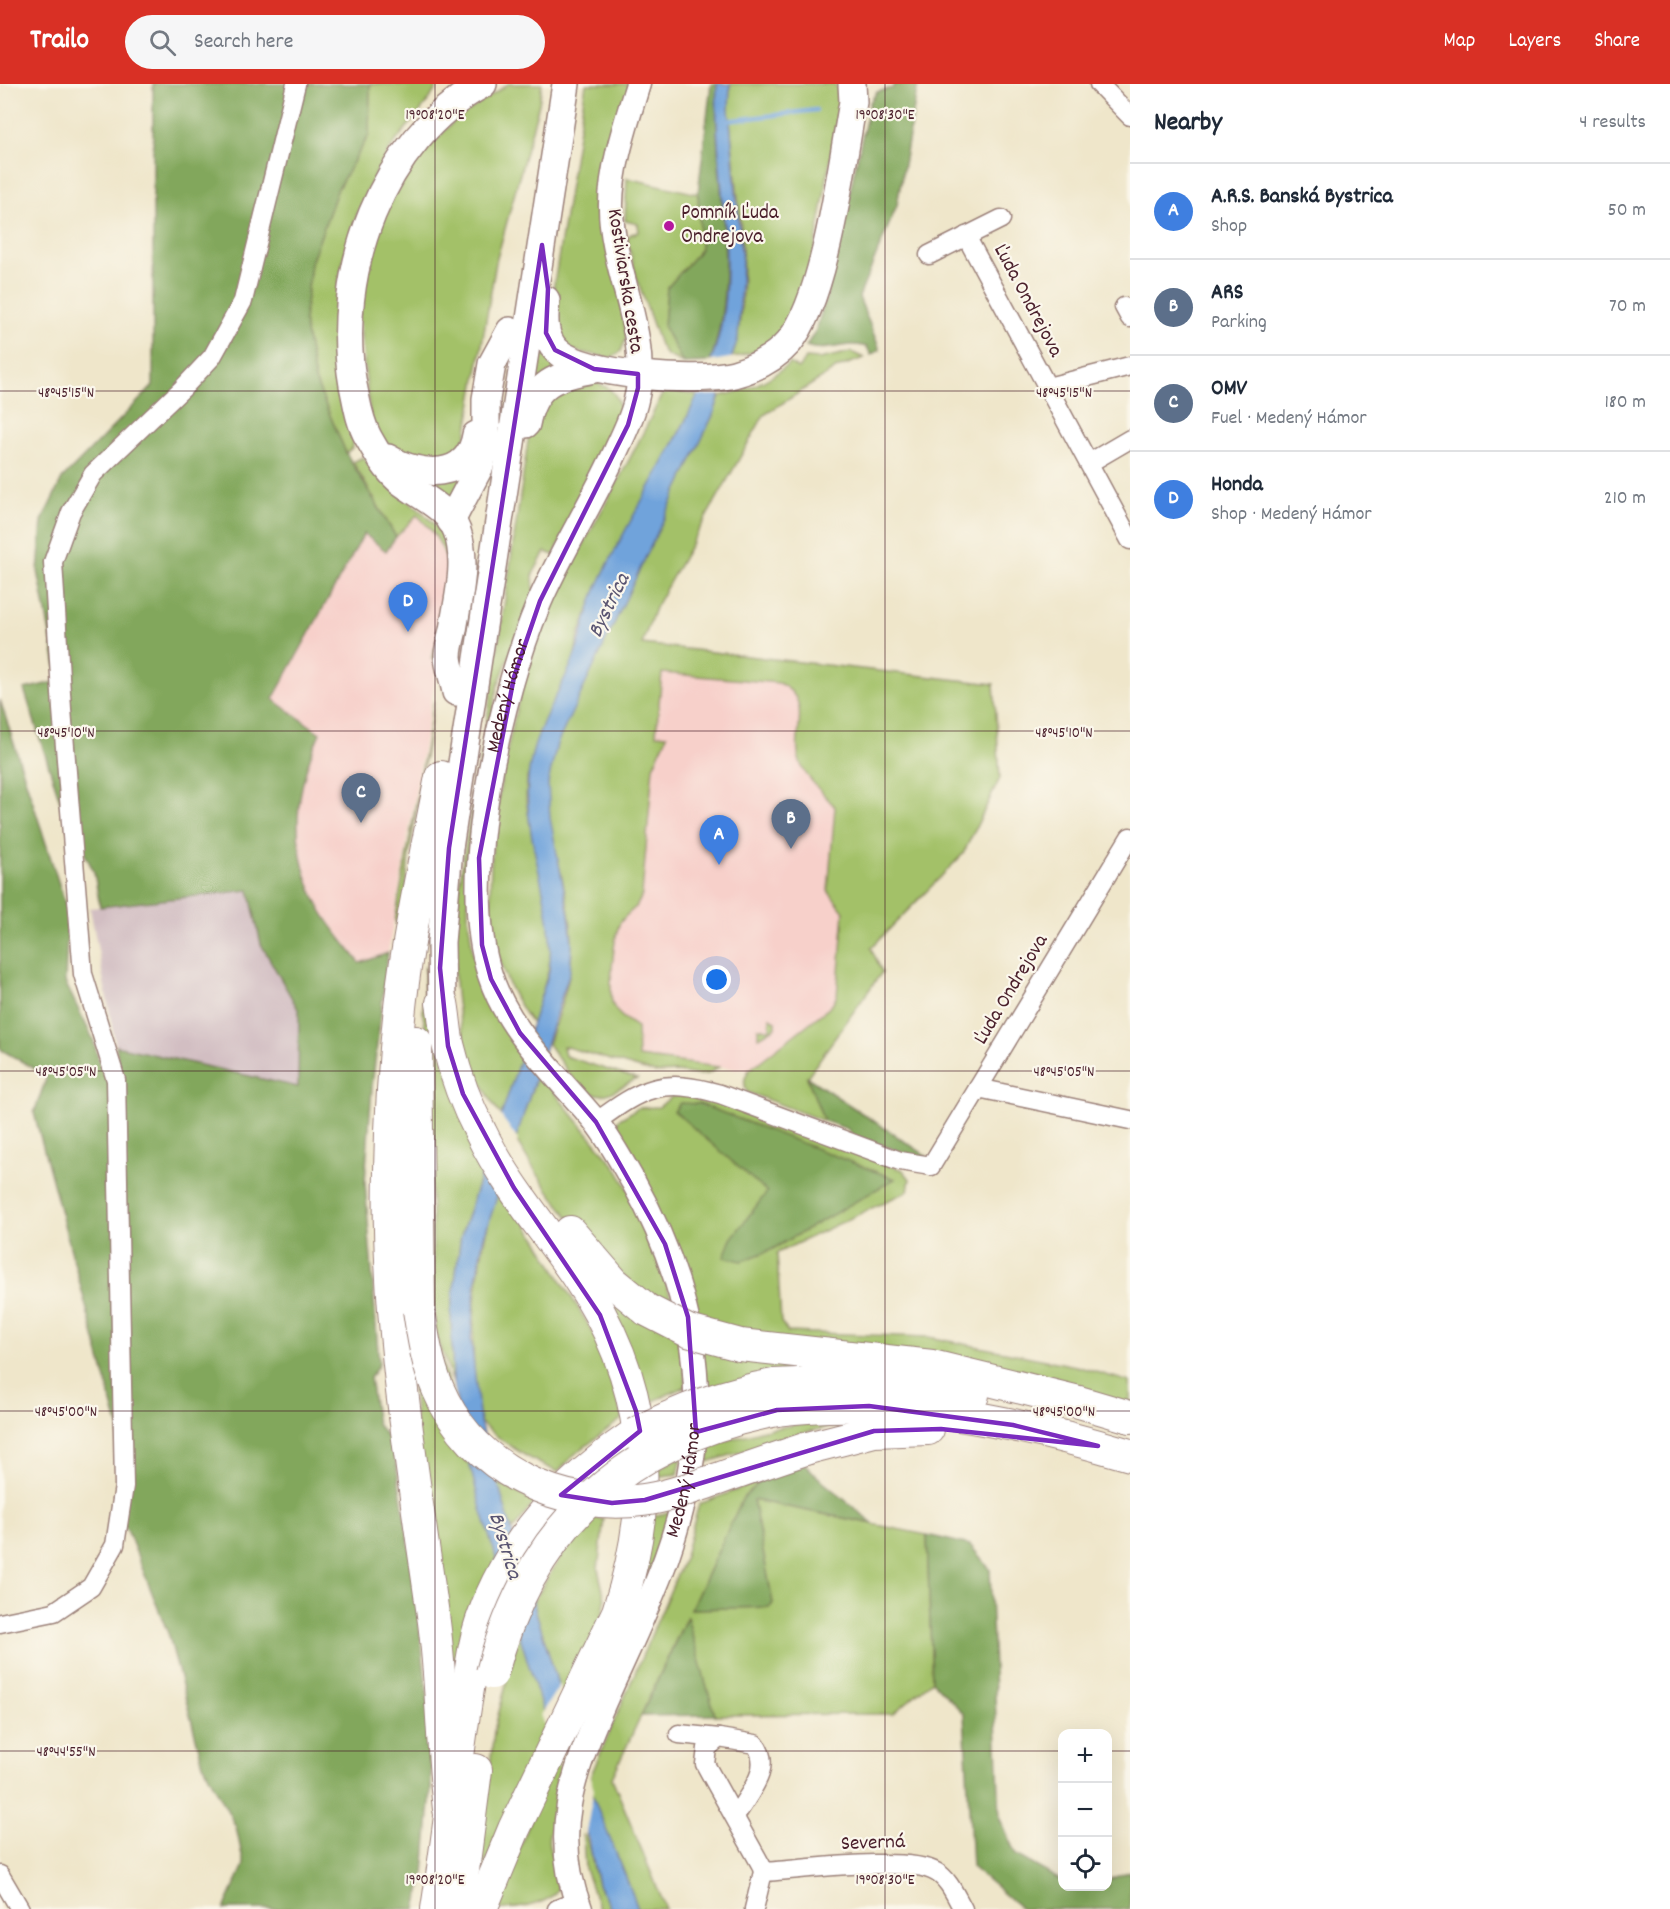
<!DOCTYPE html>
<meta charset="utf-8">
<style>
body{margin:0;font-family:Dekko,sans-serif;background:#f6f6f7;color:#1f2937}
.controls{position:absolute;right:18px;bottom:18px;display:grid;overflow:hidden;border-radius:12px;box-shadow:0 6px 24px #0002}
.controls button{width:54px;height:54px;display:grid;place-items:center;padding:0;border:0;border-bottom:2px solid #e0e1e3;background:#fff;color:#1f2937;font:30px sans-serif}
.you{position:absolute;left:717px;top:896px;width:21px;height:21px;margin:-15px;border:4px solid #fff;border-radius:50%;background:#1a73e8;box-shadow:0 0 0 9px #1a73e833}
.badge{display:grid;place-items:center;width:39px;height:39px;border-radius:50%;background:#d93025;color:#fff;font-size:20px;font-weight:700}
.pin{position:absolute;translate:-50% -50px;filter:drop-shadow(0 2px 3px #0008)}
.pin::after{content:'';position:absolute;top:32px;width:21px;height:18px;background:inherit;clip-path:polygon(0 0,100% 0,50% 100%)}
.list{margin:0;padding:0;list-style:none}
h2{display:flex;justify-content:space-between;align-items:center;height:78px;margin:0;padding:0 24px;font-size:26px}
h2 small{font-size:20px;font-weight:400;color:#747a83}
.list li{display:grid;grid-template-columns:39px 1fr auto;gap:18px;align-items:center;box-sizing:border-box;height:96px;padding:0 24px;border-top:2px solid #e0e1e3}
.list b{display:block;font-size:22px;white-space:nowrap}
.list p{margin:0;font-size:20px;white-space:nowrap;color:#747a83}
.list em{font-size:20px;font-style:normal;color:#747a83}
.icon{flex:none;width:33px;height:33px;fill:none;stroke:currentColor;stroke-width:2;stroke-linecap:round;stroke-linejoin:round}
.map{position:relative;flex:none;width:1130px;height:1825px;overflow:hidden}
header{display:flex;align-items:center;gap:36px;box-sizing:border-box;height:84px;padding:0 30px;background:#d93025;color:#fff}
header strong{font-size:28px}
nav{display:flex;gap:33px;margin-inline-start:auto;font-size:21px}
.search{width:420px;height:54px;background:#f6f6f7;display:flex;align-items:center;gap:15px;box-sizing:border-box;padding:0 21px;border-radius:33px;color:#747a83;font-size:22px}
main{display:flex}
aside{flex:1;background:#fff}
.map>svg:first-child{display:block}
.built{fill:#f7d0ca}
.industrial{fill:#d2bec2}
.green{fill:#a3c168;stroke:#76704a;stroke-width:1.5}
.forest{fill:#82a75c;stroke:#666344;stroke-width:1.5}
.water{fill:#6fa3db;stroke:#5c6183;stroke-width:1.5}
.pier{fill:#efe6ca}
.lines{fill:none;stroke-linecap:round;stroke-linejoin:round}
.stream{stroke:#6fa3db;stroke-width:4.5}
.street-casing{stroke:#9c827a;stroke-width:21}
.secondary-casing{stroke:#9c827a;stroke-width:27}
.primary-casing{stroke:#9c827a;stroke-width:30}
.highway-casing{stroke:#9c827a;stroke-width:34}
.street{stroke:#fff;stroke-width:18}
.secondary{stroke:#fff;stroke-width:24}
.primary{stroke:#fff;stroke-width:27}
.highway{stroke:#fff;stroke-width:32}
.highway-bridge-casing{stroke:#9c827a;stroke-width:34;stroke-linecap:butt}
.highway-bridge{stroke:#fff;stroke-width:32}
.marked{fill:none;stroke:#7b2cbf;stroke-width:4.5;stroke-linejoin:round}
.ticks{fill:none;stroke:#4a1f2b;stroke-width:1.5;stroke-opacity:0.45}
.poi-dot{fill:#b5179e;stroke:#fbf7ec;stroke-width:2}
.labels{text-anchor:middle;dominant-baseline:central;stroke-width:4.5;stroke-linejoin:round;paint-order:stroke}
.poi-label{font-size:21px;fill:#4a1f2b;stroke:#fbf7ec;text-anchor:start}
.street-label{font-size:21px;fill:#4a1f2b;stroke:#fbf7ec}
.water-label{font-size:22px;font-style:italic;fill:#595471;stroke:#fbf7ec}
.ticks-label{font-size:15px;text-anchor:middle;fill:#4a1f2b;stroke:#fbf7ec;stroke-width:4.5;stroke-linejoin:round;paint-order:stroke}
</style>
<header>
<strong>Trailo</strong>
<div class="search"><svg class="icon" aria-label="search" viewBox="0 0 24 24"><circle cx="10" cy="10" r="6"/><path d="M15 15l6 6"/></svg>Search here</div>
<nav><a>Map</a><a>Layers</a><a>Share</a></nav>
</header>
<main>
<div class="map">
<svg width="1130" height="1825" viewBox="0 0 1130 1825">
<rect width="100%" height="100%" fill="#fbf7ec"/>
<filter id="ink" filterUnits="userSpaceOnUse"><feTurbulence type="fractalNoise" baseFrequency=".0167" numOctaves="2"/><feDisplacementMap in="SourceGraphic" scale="12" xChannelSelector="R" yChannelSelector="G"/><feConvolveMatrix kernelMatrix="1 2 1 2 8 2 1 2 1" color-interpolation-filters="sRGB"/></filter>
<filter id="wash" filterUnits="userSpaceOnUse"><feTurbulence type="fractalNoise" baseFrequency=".008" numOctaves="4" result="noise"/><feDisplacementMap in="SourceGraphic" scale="24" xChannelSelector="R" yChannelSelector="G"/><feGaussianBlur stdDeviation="1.35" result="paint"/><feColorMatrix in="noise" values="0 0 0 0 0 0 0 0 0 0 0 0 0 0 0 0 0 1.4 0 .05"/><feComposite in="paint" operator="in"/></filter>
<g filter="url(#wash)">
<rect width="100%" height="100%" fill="#efe6ca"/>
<!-- built -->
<g class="built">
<polygon points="417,430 428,441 451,484 443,547 388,869 360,879 322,827 302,784 297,751 300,706 308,677 320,649 272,615 364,449 386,466"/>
<polygon points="642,561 813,584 849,718 839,916 807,993 638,973 579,881"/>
</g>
<!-- industrial -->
<polygon class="industrial" points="249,805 261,860 299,927 298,1003 116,962 90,824"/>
<!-- green -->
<g class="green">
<path d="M370 0 438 1C426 25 404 44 389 67 355 120 336 183 335 246 335 270 337 295 342 319 345 334 355 348 353 363L346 369 315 296 304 237 311 179 338 104 369 51Z"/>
<polygon points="508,0 542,0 539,20 496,178 466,353 450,373 412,380 381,355 370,332 358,225 385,126 417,76 453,38"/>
<polygon points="586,0 631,0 606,87 626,255 621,267 611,274 566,265 552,234 552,213"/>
<path d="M730 0H835L841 13 810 193 779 253 757 267 732 274C755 195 735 106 729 25Z"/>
<polygon points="627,94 698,110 701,165 667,204 664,243 683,279 666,271 660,261 636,192 627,154 631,150 639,148 638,140 625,137"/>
<polygon points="538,259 561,284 532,302"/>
<path d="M851 268 864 274 837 284 764 331 655 524 642 560 994 600 1000 694 963 770 871 864 882 888 807 993 824 1037 747 1008C743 999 744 994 749 986L830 923 837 912 844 828 828 807 835 723C825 711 809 697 802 683 787 653 818 618 779 599L662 589 656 650 667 651 666 655 653 683 642 810C637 828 628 826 620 839 614 850 608 910 613 921 617 931 628 937 637 943L638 973 719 983 708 990 697 991 677 988 655 989 563 962 565 972 637 995C627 999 617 1007 607 1010 581 1017 561 977 548 960 559 928 573 893 572 858 571 805 545 753 548 700 549 686 554 672 557 659L714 329 720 312C748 306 767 298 790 279L798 285 806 274 819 275Z"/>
<path d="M593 298C611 303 619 310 620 329L554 471 545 468 533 490 534 508 497 604 468 772V832L473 870 522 970 501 1032C480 1001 466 969 459 932 444 847 468 750 482 666 499 561 514 455 529 350L550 308Z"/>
<path d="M668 307 699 311 598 501 579 551 574 574 527 694 526 716 530 740 549 829 552 858 548 888 533 941C508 909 494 868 491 828 486 751 513 614 543 543 577 464 625 391 661 312Z"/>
<path d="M363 373C370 381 376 391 384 398 410 422 434 429 448 464L451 463C455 483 453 565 437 577L431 575C433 565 441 556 444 545 455 498 454 466 417 431L396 453 353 378Z"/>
<polygon points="467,381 449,425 412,395"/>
<polygon points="434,617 409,772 403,836 398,840 395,837"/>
<polygon points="425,881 432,948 485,1079 461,1152 451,1227 453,1298 435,1246 427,954 423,931"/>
<polygon points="770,934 776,937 776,943 758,954 758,944 770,945"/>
<path d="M538 989 615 1082 642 1129 677 1231C613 1196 551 1117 515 1054Z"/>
<polygon points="682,1010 713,1017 903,1086 910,1095 908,1107 777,1169 781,1238 788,1248 929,1253 1076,1282 1130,1298 1130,1324 698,1240 616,1046 618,1036 638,1024 659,1023 671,1013"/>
<path d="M499 1102 537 1156 600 1260 623 1334 575 1370 558 1388C527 1375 504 1360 480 1338 466 1257 474 1180 499 1102Z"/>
<polygon points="403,1132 482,1425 497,1472 450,1613 417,1363"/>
<polygon points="599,1201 681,1254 686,1302 645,1321"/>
<polygon points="701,1263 890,1285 704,1304"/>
<polygon points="825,1336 861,1336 807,1348 708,1378 710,1361 764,1346"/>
<polygon points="682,1372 678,1390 652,1393 651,1389"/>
<polygon points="761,1397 743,1414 691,1525 770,1523 773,1519 753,1416 927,1451 932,1597 893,1630 715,1631 686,1534 612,1694 666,1825 638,1825 620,1778 610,1759 588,1698 684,1475 699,1420"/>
<polygon points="497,1398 535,1418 511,1448"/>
<path d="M671 1428 659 1464 568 1680C562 1698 560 1715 556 1734 555 1740 550 1745 549 1751 546 1765 556 1777 559 1790 566 1822 515 1825 495 1825L653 1432Z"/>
<polygon points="593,1434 604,1435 598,1485 605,1516 603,1529 562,1613 533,1518 564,1467"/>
<polygon points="520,1546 549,1643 480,1790 478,1786 494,1647"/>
<polygon points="582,1736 598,1801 611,1825 599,1825 585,1785"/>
</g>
<!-- forest -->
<g class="forest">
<path d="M153 0H370L369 51 338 104 311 179 304 237 315 296 346 369 396 453 386 467 364 450 273 615 320 649C293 709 288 767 321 826 332 845 347 862 360 879L388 869 372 1003 365 1098 379 1280 370 1294 377 1340 393 1361 411 1472 431 1640V1706L424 1790 416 1825H224L244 1781 236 1743 203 1680 169 1552 128 1448 119 1434V1345L34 1029 47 992 0 965V616L68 828 65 898 93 955 101 985 119 986 116 962 298 1003 299 927 261 860 249 806 100 823 94 788 63 726 24 605 59 597 38 487 42 437 62 395 153 302Z"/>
<path d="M711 0H717C712 92 742 189 710 278L683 279 664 243 667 204 701 165 698 109Z"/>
<path d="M894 0H918L897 121 859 213 880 266 871 271 867 263C846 256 827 270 806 262L816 246 826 214 870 18 877 8 893 4Z"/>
<polygon points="807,993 927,1072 920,1074 851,1051 848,1045 824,1037"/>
<polygon points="680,1019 700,1020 895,1095 771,1166 742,1177 724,1173 731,1155 767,1108 674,1027"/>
<polygon points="805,1380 822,1397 874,1440 753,1416 773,1519 770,1523 691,1525 743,1414 761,1397"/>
<polygon points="927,1451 970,1461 990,1485 1000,1735 1016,1771 1062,1797 1062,1802 1108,1802 1108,1796 1130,1787 1130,1825 1022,1825 972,1783 964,1630 932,1597"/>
<polygon points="687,1533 715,1631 641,1632"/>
</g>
<!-- water -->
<path class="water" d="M717 0H730L729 25 742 179 738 254 714 329 557 660 548 699 550 734 569 831 572 859 570 887 483 1156 475 1202 471 1255 480 1338C515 1458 550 1578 588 1697 602 1741 623 1781 638 1825H611L598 1800 588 1752 541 1621 481 1425 467 1370 453 1298 451 1227 461 1152 549 888C559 815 513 744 532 671 540 639 557 611 571 581 582 556 586 527 598 501 634 420 690 347 716 262 740 180 713 84 717 0Z"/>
<!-- pier -->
<g class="pier">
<polygon points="735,273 723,311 696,311 707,278"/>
<polygon points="499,1029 518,1056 501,1105 483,1076"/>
<polygon points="560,1600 594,1705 585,1754 541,1630"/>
</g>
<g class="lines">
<!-- stream -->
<polyline class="stream" points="726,37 816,26"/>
</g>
</g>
<g filter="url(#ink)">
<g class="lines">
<!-- street casing -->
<g class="street-casing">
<g id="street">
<polyline points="1099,0 1130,32"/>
<polyline points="966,152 1130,456"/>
<polyline points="929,171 1001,135"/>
<polyline points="1124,223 1130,234"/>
<polyline points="1048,303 1130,282"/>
<polyline points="1089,379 1130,355"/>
<polyline points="978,1004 1130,1036"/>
<path d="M596 1038C642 1004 662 993 720 1010L900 1077 931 1082 1130 753"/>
<polyline points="0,1539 54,1528 91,1503 115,1461 124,1402 116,996 83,890 62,625 53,478 71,428 93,390 182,305 212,273 243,217 296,0"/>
<polyline points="679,1650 719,1654"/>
<path d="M735 1733C748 1710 774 1684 755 1660L719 1654 707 1664 705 1680 761 1781 763 1788 754 1825"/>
<path d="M763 1788C800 1786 908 1771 936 1788 949 1795 956 1813 963 1825"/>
<polyline points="0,1791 20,1825"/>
<polyline points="557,1825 577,1817"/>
</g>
</g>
<!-- secondary casing -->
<g class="secondary-casing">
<g id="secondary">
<path id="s1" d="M580 1825C550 1749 573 1689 604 1618 625 1571 648 1524 666 1475 682 1430 694 1381 696 1332 699 1249 674 1171 634 1099 621 1077 609 1053 592 1033 555 989 508 947 490 891 458 795 500 611 539 519 561 468 591 421 614 371 622 353 632 335 636 316 652 255 611 184 611 124 610 86 627 36 638 0"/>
</g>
</g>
<!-- primary casing -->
<g class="primary-casing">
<g id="primary">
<path d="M546 216C544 234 543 254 557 267 584 292 699 299 734 290 756 284 774 275 789 258 826 215 842 77 853 18L852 0"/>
<path d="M526 340C534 298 556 292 594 285"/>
<path d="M388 374C419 393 469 397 476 351"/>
<polyline points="451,437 480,382 486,357 486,315 492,280 510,247"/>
<path d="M456 608C454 597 449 584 448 573 448 564 451 554 453 546 458 514 468 478 457 447 448 423 419 412 400 397 386 385 377 369 368 353 359 337 357 319 353 301 333 191 381 55 483 0"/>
<polyline points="442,919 441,858 449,764 566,0"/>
</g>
</g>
<!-- highway casing -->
<g class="highway-casing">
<g id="highway">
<path d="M441 693C428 761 412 830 403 898 395 961 391 1024 390 1086 386 1238 413 1388 434 1538 442 1600 442 1663 449 1725"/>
<path d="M442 919C445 934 445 950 449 964 456 994 467 1022 481 1049 505 1099 543 1143 575 1189 649 1296 658 1406 618 1528L514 1745 481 1825"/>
<polyline points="416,958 419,1226"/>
<polyline points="570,1148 614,1199 647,1226"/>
<polyline points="740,1261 932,1282 1079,1318 1130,1333"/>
<polyline points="774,1301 846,1298 973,1311"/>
<path d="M777 1326C895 1311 1018 1338 1130 1371"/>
<polyline points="808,1364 874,1347 928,1345"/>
<path d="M437 1825C448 1756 455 1686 466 1617 471 1589 473 1560 483 1533 511 1454 567 1396 635 1350"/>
<polyline points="458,1825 476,1686"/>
</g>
</g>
<!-- street -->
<use href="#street" class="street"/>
<!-- secondary -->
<use href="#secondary" class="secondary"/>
<!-- primary -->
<use href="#primary" class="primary"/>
<!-- highway -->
<use href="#highway" class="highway"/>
<!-- highway-bridge casing -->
<g class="highway-bridge-casing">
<g id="highway-bridge">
<path d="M419 1226C423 1253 427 1279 438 1305 472 1385 560 1427 643 1416 669 1413 693 1403 718 1395 748 1384 778 1374 808 1364"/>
<polyline points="647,1226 688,1247 740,1261"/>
<path d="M635 1350C680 1326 724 1310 774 1301"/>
<path d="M492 1589C531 1440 627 1355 777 1326"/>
</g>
</g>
<!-- highway-bridge -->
<use href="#highway-bridge" class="highway-bridge"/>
</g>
</g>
<!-- marked area -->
<path class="marked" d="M542 161 548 205 546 249 555 266 594 285 638 290V304L628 341 540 517 514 593 479 774 482 861 491 895 520 949 596 1038 665 1160 688 1233 696 1348 777 1326 869 1322 1013 1341 1098 1362 941 1345 874 1347 645 1416 612 1419 561 1411 640 1347 636 1327 600 1231 514 1104 463 1010 448 962 440 884 449 764Z"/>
<!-- ticks -->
<path class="ticks" d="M435 0V1825M885 0V1825M0 307H1130M0 647H1130M0 987H1130M0 1327H1130M0 1667H1062M1108 1667H1130"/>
<!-- markers -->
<circle class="poi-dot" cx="669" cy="142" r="6"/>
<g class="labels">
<!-- poi labels -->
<g class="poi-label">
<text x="681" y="130">Pomník Ľuda<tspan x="681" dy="24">Ondrejova</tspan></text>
</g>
<!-- street labels -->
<g class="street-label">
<text transform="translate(624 197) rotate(81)">Kostiviarska cesta</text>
<text transform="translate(1027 217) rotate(62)">Ľuda Ondrejova</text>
<text stroke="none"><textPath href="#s1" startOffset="1299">Medený Hámor</textPath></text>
<text transform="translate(1012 906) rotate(-59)">Ľuda Ondrejova</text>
<text stroke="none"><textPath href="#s1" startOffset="452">Medený Hámor</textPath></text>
<text transform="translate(873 1760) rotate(-2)">Severná</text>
</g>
<!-- water labels -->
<g class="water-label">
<text transform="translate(610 522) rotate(-64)">Bystrica</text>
<text transform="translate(504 1462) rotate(73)">Bystrica</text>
</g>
</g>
<g class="ticks-label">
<text x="435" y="35">19°08'20"E</text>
<text x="885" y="35">19°08'30"E</text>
<text x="66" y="313">48°45'15"N</text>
<text x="1064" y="313">48°45'15"N</text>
<text x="66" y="653">48°45'10"N</text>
<text x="1064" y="653">48°45'10"N</text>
<text x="66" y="992">48°45'05"N</text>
<text x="1064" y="992">48°45'05"N</text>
<text x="66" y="1332">48°45'00"N</text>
<text x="1064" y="1332">48°45'00"N</text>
<text x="66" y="1672">48°44'55"N</text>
<text x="435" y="1800">19°08'20"E</text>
<text x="885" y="1800">19°08'30"E</text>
</g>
</svg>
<div class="controls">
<button>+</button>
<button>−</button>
<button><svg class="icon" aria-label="locate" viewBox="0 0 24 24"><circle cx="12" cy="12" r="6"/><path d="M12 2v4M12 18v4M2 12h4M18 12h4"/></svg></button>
</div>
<div class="you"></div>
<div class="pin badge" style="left:719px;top:781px;background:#3f7fe0">A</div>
<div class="pin badge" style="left:791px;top:765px;background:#5c6f8a">B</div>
<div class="pin badge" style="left:361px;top:739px;background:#5c6f8a">C</div>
<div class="pin badge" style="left:408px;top:548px;background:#3f7fe0">D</div>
</div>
<aside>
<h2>Nearby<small>4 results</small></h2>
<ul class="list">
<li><span class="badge" style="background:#3f7fe0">A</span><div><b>A.R.S. Banská Bystrica</b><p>Shop</p></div><em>50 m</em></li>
<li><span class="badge" style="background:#5c6f8a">B</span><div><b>ARS</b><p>Parking</p></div><em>70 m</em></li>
<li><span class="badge" style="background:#5c6f8a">C</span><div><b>OMV</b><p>Fuel · Medený Hámor</p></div><em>180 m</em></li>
<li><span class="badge" style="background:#3f7fe0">D</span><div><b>Honda</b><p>Shop · Medený Hámor</p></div><em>210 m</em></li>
</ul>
</aside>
</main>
